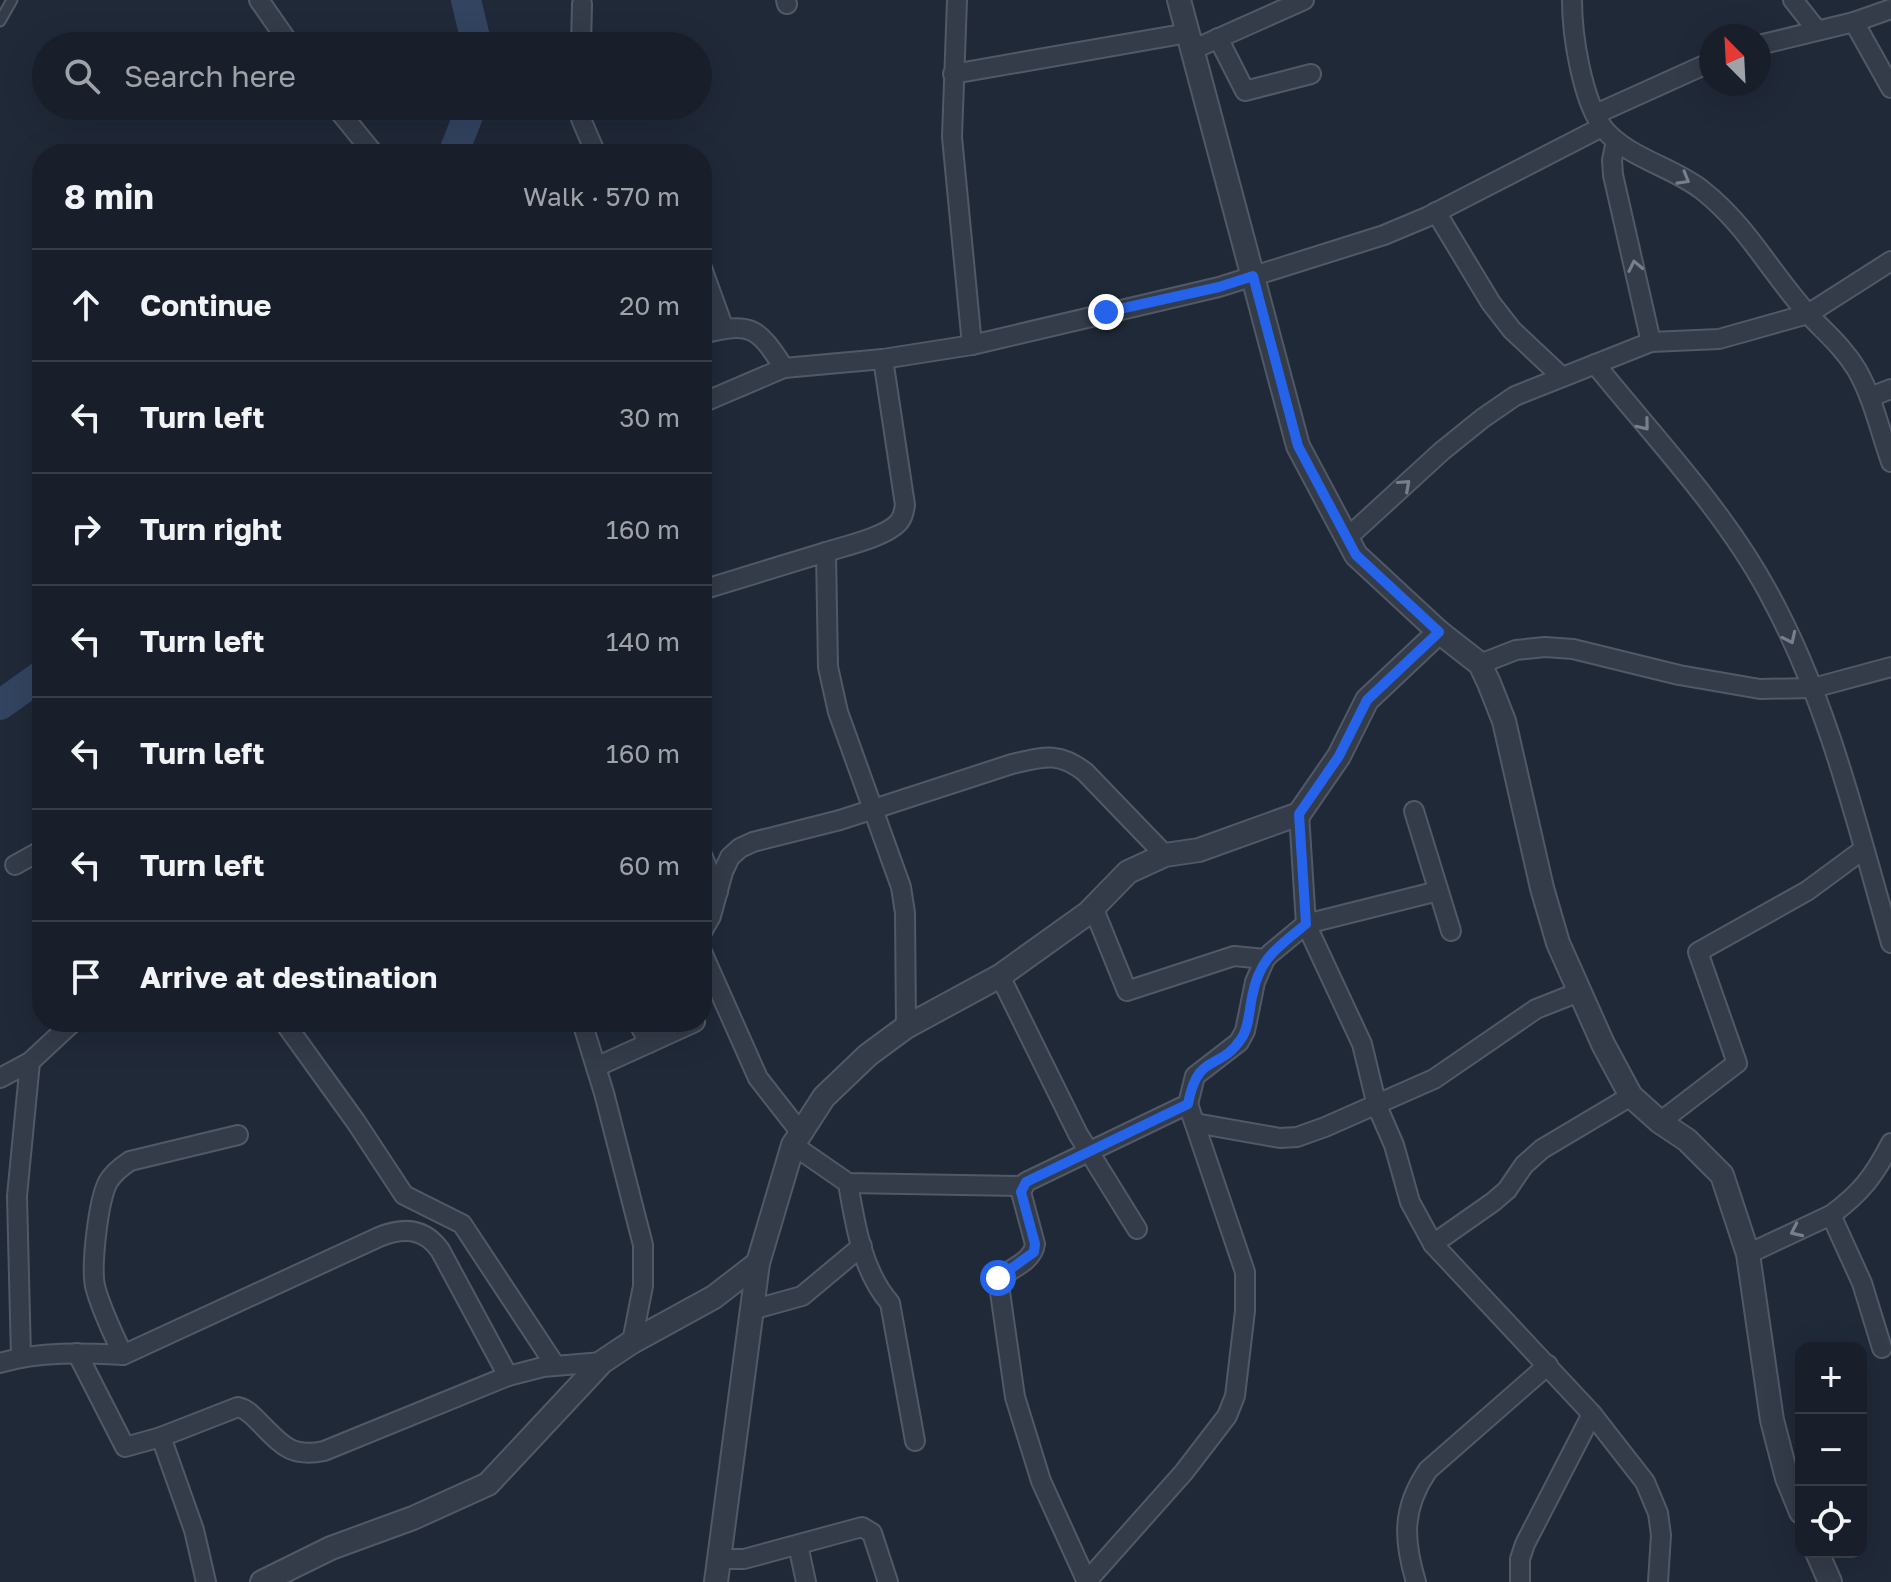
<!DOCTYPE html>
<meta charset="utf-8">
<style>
body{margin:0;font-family:"Golos Text",sans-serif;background:#252c36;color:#f1f3f6}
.controls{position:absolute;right:24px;bottom:24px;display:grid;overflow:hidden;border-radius:16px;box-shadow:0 8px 32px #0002}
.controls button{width:72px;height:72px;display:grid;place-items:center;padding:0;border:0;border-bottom:2px solid #363d47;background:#181f2a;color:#f1f3f6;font:40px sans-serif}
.compass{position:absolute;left:1699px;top:24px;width:72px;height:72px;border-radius:50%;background:#181f2a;box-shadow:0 8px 32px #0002;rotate:336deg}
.stop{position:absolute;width:24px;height:24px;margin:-18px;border:6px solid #2563eb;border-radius:50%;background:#fff}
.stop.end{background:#2563eb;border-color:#fff;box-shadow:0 2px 8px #0008}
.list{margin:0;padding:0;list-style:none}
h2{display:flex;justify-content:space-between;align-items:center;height:104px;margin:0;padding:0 32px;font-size:34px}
h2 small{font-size:26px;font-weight:400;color:#9fa2a8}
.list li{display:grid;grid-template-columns:52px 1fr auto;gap:24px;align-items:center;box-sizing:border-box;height:112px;padding:0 32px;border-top:2px solid #363d47}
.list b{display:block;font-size:30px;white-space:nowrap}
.list em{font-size:26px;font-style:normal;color:#9fa2a8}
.icon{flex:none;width:44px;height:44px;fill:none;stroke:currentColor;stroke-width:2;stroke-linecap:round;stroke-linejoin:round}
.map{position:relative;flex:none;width:1891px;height:1582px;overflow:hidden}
.search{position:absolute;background:#181f2a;box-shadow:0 8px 32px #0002;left:32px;top:32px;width:680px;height:88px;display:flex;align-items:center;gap:20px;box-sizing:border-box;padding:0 28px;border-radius:44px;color:#9fa2a8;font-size:30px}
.panel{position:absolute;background:#181f2a;box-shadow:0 8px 32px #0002;left:32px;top:144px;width:680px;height:888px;border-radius:32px}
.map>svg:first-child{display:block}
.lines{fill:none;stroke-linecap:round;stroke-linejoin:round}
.river{stroke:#334460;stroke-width:30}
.service-casing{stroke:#515966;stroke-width:13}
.minor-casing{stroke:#515966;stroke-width:22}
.tertiary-casing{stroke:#515966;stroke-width:26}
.service{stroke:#343b49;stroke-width:9}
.minor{stroke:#343b49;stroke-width:18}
.tertiary{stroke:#343b49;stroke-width:22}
.oneway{stroke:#777f8d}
.route{stroke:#2563eb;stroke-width:10}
</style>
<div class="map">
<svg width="1891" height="1582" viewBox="0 0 1891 1582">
<rect width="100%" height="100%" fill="#202938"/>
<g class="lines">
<!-- river -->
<g class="river">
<polyline points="466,0 477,46"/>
<polyline points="453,154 472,106"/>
<polyline points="0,705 42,675"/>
</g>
<!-- service casing -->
<g class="service-casing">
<polyline id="service" points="0,21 12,0"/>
</g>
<!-- minor casing -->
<g class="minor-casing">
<g id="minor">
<polyline points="259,0 291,46"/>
<polyline points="786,0 787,4"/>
<polyline points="957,0 952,137 972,345"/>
<path d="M1572 0C1572 35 1582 101 1604 129 1628 158 1673 167 1702 190 1748 226 1771 274 1809 315 1826 333 1844 348 1857 370 1873 398 1880 431 1891 462"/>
<polyline points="1793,0 1816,29"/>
<polyline points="1854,22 1891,88"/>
<polyline points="1218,38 1245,91 1311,74"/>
<polyline points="1759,45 1854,22 1891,9"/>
<polyline points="581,46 582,4"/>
<polyline points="1192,50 1304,0"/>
<polyline points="953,74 1188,33"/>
<polyline points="335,106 374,154"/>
<polyline points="581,106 581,119 596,154"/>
<polyline points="1596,114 1711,62"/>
<polyline points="1616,141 1612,160 1613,175 1651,342"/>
<polyline points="1436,212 1491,303 1512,330 1562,377"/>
<polyline points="702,268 724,329"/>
<path d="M702 334C751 322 757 326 784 368L883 359 972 345 1219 287 1384 235 1427 217 1602 127"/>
<path d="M1595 364C1654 437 1723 509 1768 592 1828 701 1857 825 1891 943"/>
<polyline points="1870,397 1891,389"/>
<polyline points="702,403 784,368"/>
<polyline points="1347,538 1442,451 1483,418 1515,396 1651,342 1719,339 1808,314 1891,261"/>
<path d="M826 552C845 546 885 537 898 523 903 518 904 511 905 505L883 359"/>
<polyline points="702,590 826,552 828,667 838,712 901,887 905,913 906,1027"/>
<polyline points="1480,664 1516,650 1545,647 1573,649 1679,675 1760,689 1813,688 1891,667"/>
<polyline points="1414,811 1451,931"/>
<polyline points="1299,814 1306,924 1362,1044 1377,1106 1394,1145 1410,1202 1433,1244 1592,1414 1645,1482 1658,1513 1661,1535 1658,1582"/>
<polyline points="702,855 718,892"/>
<polyline points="15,865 42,850"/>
<polyline points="1093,907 1127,991 1234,956 1265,959"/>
<path d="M702 932 711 916 723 872 730 857 740 848 753 842 840 820 1012 764C1043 757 1058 751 1085 772L1165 855"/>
<polyline points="702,952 758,1078 801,1133"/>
<polyline points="1000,976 1078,1134 1137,1229"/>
<polyline points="284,1022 356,1122 404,1195 462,1224 555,1365"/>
<polyline points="582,1022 604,1093 643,1245 643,1286 632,1342"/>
<polyline points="638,1022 649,1043 695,1022"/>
<polyline points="596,1067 649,1043"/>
<polyline points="0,1078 30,1062 73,1022"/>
<polyline points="1660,1122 1737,1063 1698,952 1807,891 1864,849"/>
<polyline points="1195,1123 1280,1138 1297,1137 1325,1127 1434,1079 1536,1009 1579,992"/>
<polyline points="793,1145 848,1183 1024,1186"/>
<path d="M848 1183C855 1224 862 1271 890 1303L915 1441"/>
<polyline points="1831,1215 1862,1283 1882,1348"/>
<polyline points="1433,1244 1493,1202 1507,1190 1524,1165 1542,1149 1631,1096"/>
<path d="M1748 1254 1831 1215C1861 1193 1874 1176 1891 1143"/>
<polyline points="752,1310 802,1296 862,1246"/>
<polyline points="77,1353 125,1447 161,1437 194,1530 206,1582"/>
<path d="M123 1355C113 1333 101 1310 95 1286 91 1266 98 1201 108 1182 113 1173 121 1167 130 1161L238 1135"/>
<polyline points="21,1357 17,1196 30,1062"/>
<path d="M0 1363C40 1351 82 1353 123 1355L379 1237C403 1227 424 1228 440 1250L508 1376"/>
<path d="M161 1437 238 1407C247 1409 252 1415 259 1422 281 1444 290 1458 324 1451L508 1376 543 1367 602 1362"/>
<polyline points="798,1545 806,1582"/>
<polyline points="720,1559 744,1559 862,1527 872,1533 888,1582"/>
<polyline points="1087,1581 1184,1472 1227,1416 1235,1396 1245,1311 1245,1272 1188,1104"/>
<path d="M1087 1582 1041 1481 1015 1397 998 1278C1011 1269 1033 1261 1035 1244L1021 1192 1026 1182 1188 1104 1195 1076 1239 1042 1245 1031 1255 982 1265 959 1271 953 1306 924 1438 891"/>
<path d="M1416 1582C1403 1539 1402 1508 1428 1470L1548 1365"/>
<polyline points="1520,1582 1520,1559 1525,1544 1592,1414"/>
</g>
</g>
<!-- tertiary casing -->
<g class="tertiary-casing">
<g id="tertiary">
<polyline points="1439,632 1480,664 1489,683 1504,721 1542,888 1558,943 1603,1044 1631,1096 1660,1122 1687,1140 1722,1175 1748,1254 1772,1420 1787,1478 1801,1512"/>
<polyline points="1817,1552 1830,1582"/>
<polyline points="262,1582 331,1548 413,1518 488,1484 602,1362 632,1342 714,1297 758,1263"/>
<polyline points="716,1582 758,1263 793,1145 824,1097 868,1055 906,1027 1000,976 1088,913 1128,872 1165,855 1199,850 1299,814 1339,756 1367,700 1439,632 1356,555 1298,446 1179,0"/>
</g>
</g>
<!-- service -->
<use href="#service" class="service"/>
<!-- minor -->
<use href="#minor" class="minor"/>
<!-- tertiary -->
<use href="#tertiary" class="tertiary"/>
</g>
<!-- one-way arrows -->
<defs><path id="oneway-chevron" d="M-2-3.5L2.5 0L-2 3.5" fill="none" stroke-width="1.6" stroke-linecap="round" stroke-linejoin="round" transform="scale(2)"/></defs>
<g class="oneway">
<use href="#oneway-chevron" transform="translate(1684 179) rotate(30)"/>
<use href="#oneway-chevron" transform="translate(1635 266) rotate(-102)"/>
<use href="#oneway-chevron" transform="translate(1644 425) rotate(51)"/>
<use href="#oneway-chevron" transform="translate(1405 485) rotate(-42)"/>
<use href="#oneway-chevron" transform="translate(1790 638) rotate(65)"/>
<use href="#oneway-chevron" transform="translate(1796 1231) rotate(155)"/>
</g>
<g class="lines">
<!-- route -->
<path class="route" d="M998 1278 1034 1252 1035 1244 1021 1192 1026 1182 1188 1104C1198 1051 1219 1072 1241 1039 1249 1028 1249 1011 1252 997 1259 958 1277 948 1306 924L1299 814 1339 756 1367 700 1439 632 1356 555 1298 446 1253 276 1219 287 1106 312"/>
</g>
</svg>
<div class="controls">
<button>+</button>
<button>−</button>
<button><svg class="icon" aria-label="locate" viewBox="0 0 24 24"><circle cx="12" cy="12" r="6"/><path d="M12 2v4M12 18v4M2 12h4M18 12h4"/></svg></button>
</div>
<svg class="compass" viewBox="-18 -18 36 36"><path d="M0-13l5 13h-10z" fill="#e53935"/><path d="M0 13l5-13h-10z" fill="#9fa2a8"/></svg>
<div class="stop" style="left:998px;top:1278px"></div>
<div class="stop end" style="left:1106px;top:312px"></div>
<div class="search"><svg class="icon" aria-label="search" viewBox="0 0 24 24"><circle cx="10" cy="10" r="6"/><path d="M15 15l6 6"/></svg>Search here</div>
<section class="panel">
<h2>8 min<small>Walk · 570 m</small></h2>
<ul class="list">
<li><svg class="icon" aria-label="ahead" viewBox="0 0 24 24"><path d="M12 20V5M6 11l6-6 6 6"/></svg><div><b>Continue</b></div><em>20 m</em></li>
<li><svg class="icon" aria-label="left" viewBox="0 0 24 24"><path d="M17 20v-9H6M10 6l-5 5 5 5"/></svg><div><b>Turn left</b></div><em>30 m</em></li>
<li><svg class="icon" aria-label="right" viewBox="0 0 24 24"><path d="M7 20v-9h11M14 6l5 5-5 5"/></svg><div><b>Turn right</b></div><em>160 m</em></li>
<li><svg class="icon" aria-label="left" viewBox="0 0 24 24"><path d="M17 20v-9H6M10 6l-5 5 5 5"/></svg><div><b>Turn left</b></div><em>140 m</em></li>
<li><svg class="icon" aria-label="left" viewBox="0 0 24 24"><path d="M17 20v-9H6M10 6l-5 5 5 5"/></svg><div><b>Turn left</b></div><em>160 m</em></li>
<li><svg class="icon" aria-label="left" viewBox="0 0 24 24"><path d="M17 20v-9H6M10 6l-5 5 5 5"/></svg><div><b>Turn left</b></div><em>60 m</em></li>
<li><svg class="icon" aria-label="arrive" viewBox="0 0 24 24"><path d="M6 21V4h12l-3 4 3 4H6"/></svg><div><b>Arrive at destination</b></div></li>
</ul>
</section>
</div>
